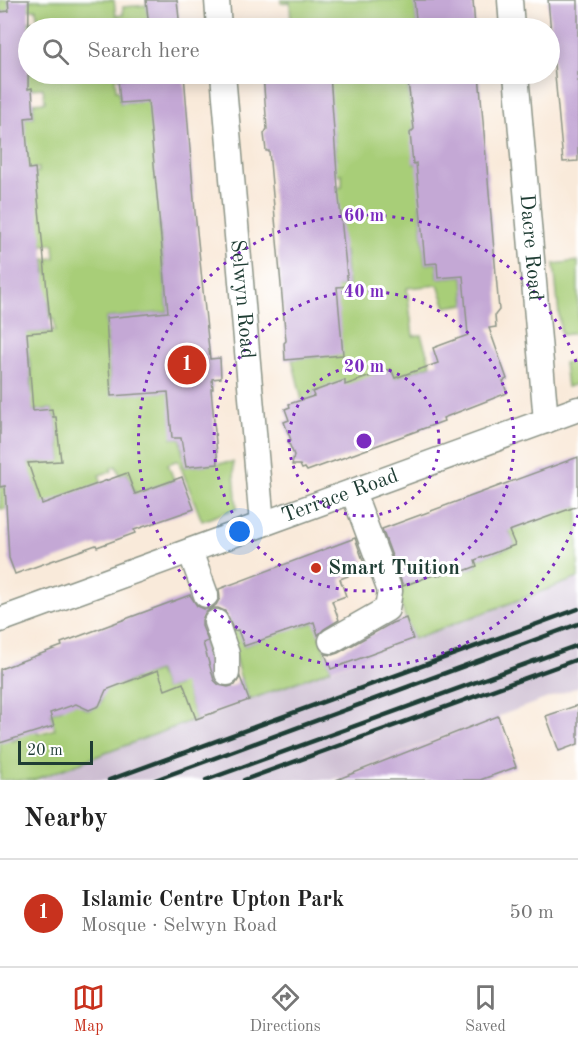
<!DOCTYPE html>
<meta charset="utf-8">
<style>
body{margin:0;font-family:"Old Standard TT",serif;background:#f6f6f6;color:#222}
.scale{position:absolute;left:18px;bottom:15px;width:75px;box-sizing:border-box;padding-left:6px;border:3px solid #1f3d34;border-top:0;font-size:16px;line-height:21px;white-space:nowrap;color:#1f3d34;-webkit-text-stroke:4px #fff;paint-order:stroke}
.you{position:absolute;left:240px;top:532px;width:21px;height:21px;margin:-15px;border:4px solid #fff;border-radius:50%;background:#1a73e8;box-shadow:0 0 0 9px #1a73e833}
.badge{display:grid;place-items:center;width:39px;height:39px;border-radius:50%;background:#c8321e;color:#fff;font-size:20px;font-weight:700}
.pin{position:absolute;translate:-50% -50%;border:3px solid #fff;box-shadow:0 2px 6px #0006}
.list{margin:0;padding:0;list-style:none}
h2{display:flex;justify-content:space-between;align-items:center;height:78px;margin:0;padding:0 24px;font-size:26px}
h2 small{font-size:20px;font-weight:400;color:#767676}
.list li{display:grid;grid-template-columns:39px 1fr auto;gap:18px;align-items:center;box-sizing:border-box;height:108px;padding:0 24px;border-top:2px solid #e0e0e0}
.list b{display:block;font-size:22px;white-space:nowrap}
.list p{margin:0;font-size:20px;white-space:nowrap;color:#767676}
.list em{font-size:20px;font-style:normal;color:#767676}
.icon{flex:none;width:33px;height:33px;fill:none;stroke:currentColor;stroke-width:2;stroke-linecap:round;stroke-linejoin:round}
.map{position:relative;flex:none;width:578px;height:780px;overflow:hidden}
.search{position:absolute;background:#fff;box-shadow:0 3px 15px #0003;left:18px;right:18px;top:18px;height:66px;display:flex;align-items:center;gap:15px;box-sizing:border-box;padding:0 21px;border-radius:33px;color:#767676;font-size:22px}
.sheet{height:186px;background:#fff}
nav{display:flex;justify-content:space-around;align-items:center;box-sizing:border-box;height:84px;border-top:2px solid #e0e0e0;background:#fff;font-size:16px;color:#767676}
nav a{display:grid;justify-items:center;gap:3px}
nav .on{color:#c8321e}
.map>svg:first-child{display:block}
.industrial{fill:#cdbed2}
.green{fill:#a8ce78;stroke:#648656;stroke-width:1.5}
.building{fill:#c4a8d5}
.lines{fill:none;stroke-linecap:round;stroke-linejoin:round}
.minor-casing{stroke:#8c9487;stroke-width:27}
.minor{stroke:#fff;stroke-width:24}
.rail{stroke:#1f3d34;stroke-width:4.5}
.ring{fill:none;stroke:#7b2cbf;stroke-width:3;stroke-dasharray:3 6}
.poi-dot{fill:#c8321e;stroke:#fff;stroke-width:2}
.labels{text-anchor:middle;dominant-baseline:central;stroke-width:6;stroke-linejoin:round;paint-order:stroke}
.street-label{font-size:21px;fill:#1f3d34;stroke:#fff}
.poi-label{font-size:21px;font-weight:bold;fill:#1f3d34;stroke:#fff;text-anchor:start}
.centre{fill:#7b2cbf;stroke:#fff;stroke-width:3}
.ring-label{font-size:18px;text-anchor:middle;font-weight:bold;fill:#7b2cbf;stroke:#fff;stroke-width:6;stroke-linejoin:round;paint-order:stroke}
</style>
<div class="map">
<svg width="578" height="780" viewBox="0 0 578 780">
<rect width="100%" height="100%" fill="#fff"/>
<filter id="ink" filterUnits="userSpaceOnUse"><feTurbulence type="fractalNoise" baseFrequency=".0167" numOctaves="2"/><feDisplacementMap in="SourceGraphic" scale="12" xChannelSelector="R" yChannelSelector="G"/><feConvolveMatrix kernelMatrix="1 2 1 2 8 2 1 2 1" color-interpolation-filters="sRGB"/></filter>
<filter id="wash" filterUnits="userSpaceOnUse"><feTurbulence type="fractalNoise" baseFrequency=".008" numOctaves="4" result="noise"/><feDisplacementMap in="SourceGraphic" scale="24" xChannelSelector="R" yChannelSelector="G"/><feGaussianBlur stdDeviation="1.35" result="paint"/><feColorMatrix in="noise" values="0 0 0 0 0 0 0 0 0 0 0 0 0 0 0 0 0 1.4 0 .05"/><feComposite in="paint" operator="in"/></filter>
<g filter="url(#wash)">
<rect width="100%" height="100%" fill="#f9eada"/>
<!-- industrial -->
<polygon class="industrial" points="578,578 578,687 442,737 341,777 332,780 34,780"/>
<!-- green -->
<g class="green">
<polygon points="0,0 8,0 9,4 29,2 29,0 114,0 116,16 123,15 123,7 147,5 149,28 28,28 26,22 38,21 36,9 0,12"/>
<polygon points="281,0 439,0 415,4 417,28 321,28 320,20 291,22 290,2 281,3"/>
<path d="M28 73 153 74 115 78 116 90H119L120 103 154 100 189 219 159 222 168 312 106 318 111 395 205 389 172 438H181L184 467 233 462 237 508 202 521 178 460 168 464 174 480 141 492 136 496 127 473 120 476 116 466 111 468 112 471 99 475 110 506 42 505 0 509V487L13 486 6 465 61 460 56 417H53L52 409 27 411C37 389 29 357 24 333L55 331 54 319H51L49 302 21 304 19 277 46 274 45 259 55 258 54 244 16 247 35 172H39V168L29 169 2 119 34 117 33 103 45 102 43 88 0 91V76Z"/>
<polygon points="319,74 407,74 409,100 416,126 412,131 414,164 428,162 432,204 420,205 425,264 437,263 438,278 463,276 465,304 446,307 438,285 407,288 413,336 421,335 431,365 395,378 391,369 375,375 386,404 319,390 312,392 316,402 302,400 292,359 317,357 316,289 348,286 345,251 332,252 326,189 342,187 342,174 307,177 305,162 336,159 334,132 320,85"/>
<polygon points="578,261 578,333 561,335 554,264"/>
<polygon points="578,361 578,384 567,387 564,363"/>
<polygon points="571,495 576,508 578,508 578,578 413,639 395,589 436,574 437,576 455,570 456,574 477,566 475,560 515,545 504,519"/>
<polygon points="293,607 300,627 315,622 331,669 249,700 239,673 226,621 234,618 244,646 274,635"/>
<polygon points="217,638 217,679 186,690 196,719 34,780 0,780 0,721 13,741 19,738 14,722 24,694 38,734 55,729 50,713 62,709 77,693 82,707 89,710 98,706 102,700 97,685 121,677 123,684 136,679 128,655 137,652 145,675 158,671 165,689 177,686 186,667 208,659 203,643"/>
</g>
<g id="blocks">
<!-- building -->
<g class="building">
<polygon points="8,0 29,0 28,89 32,88 34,117 25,118 29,169 35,168 51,331 27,333 33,411 52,409 53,417 56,417 61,461 28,463 42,504 127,473 135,494 182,477 194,509 134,530 135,533 97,547 96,545 15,574 9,558 5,486 0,487 0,12 9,11"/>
<polygon points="146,0 177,0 180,28 149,28"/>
<polygon points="414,0 473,0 475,28 417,28"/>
<polygon points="548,0 578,0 578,161 563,162"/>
<polygon points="153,74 184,74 195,212 210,359 220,358 221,378 212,379 213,389 211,389 218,464 186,467 181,438 172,438 168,392 111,396 106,318 168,312 148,101 120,103 118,78"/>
<polygon points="263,74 330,74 338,188 348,286 337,287 343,355 285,360 284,343 286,341 269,151 266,151 264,134 267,129"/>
<polygon points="407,74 479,74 499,310 495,315 496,327 489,328 507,379 503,381 507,393 443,418 444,421 307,471 305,468 302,469 300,465 292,465 294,455 288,441 291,440 284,422 289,420 285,409 290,407 289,404 314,396 312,392 345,380 345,385 391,369 395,378 438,363 433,348 468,335 463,276 438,278 437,263 425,264 416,163 413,164 410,133 414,129"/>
<polygon points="578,457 578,506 509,531 515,545 475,560 477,566 456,574 454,570 437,576 436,574 403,586 382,529"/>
<polygon points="355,538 365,566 347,573 348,576 340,579 346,596 332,601 339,620 324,629 318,635 314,622 244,646 238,630 234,631 225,611 218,608 212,608 205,613 202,620 202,626 208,641 203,643 214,680 219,685 228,687 235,685 240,677 249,700 196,719 183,683 165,690 158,670 106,690 99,706 89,710 76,704 50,713 54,726 0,743 0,669 62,646 61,643 190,595 197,606 204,609 210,609 216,605 220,598 219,589"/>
<polygon points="406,618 413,639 331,669 325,654 332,655 338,653 392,623"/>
<polygon points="578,705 578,744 559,751 546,716"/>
<polygon points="498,716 516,767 480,780 336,780"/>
</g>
</g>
</g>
<g filter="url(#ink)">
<use href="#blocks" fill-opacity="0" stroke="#8c9487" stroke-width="1.5"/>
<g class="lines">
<!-- minor casing -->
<g class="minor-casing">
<g id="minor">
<polyline points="217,0 219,28"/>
<polyline points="510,0 512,28"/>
<path id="s1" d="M223 74 262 524"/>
<path id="s2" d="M516 74 546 421"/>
<polyline points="190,551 206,595"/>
<path id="s3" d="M0 620 578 409"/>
<polyline points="216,622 227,654 227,673"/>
<polyline points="331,641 387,609 390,591 353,492"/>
</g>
</g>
<!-- minor -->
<use href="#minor" class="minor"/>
<!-- rail -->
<g class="rail">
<polyline points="109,780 578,609"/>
<polyline points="155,780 578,624"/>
<polyline points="206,780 578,645"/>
<polyline points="244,780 578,659"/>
</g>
</g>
</g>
<!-- distance rings -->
<g class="ring">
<circle cx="364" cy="441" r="75"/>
<circle cx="364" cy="441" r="150"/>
<path d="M578 515A226 226 0 1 1 578 367"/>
</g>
<!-- markers -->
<circle class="poi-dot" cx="316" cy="568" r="6"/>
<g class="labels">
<!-- street labels -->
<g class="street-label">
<text stroke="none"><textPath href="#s2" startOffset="174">Dacre Road</textPath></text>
<text stroke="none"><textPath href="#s1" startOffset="226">Selwyn Road</textPath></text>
<text stroke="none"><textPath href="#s3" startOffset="362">Terrace Road</textPath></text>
</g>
<!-- poi labels -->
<g class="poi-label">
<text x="328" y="568">Smart Tuition</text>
</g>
</g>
<circle cx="364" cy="441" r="9" class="centre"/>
<g class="ring-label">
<text x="364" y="221">60 m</text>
<text x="364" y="297">40 m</text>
<text x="364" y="372">20 m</text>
</g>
</svg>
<div class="scale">20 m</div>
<div class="you"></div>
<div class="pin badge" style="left:187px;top:365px">1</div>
<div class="search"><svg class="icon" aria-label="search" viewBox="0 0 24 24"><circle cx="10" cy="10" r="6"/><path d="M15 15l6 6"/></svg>Search here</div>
</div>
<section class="sheet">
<h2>Nearby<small></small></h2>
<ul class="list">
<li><span class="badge">1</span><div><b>Islamic Centre Upton Park</b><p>Mosque · Selwyn Road</p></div><em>50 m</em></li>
</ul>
</section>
<nav>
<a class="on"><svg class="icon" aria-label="map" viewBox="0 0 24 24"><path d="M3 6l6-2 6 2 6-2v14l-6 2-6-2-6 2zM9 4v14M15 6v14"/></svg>Map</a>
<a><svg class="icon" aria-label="directions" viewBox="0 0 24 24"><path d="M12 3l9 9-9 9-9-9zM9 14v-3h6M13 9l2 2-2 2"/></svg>Directions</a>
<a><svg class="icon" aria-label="saved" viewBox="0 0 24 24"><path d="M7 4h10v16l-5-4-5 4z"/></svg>Saved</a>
</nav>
